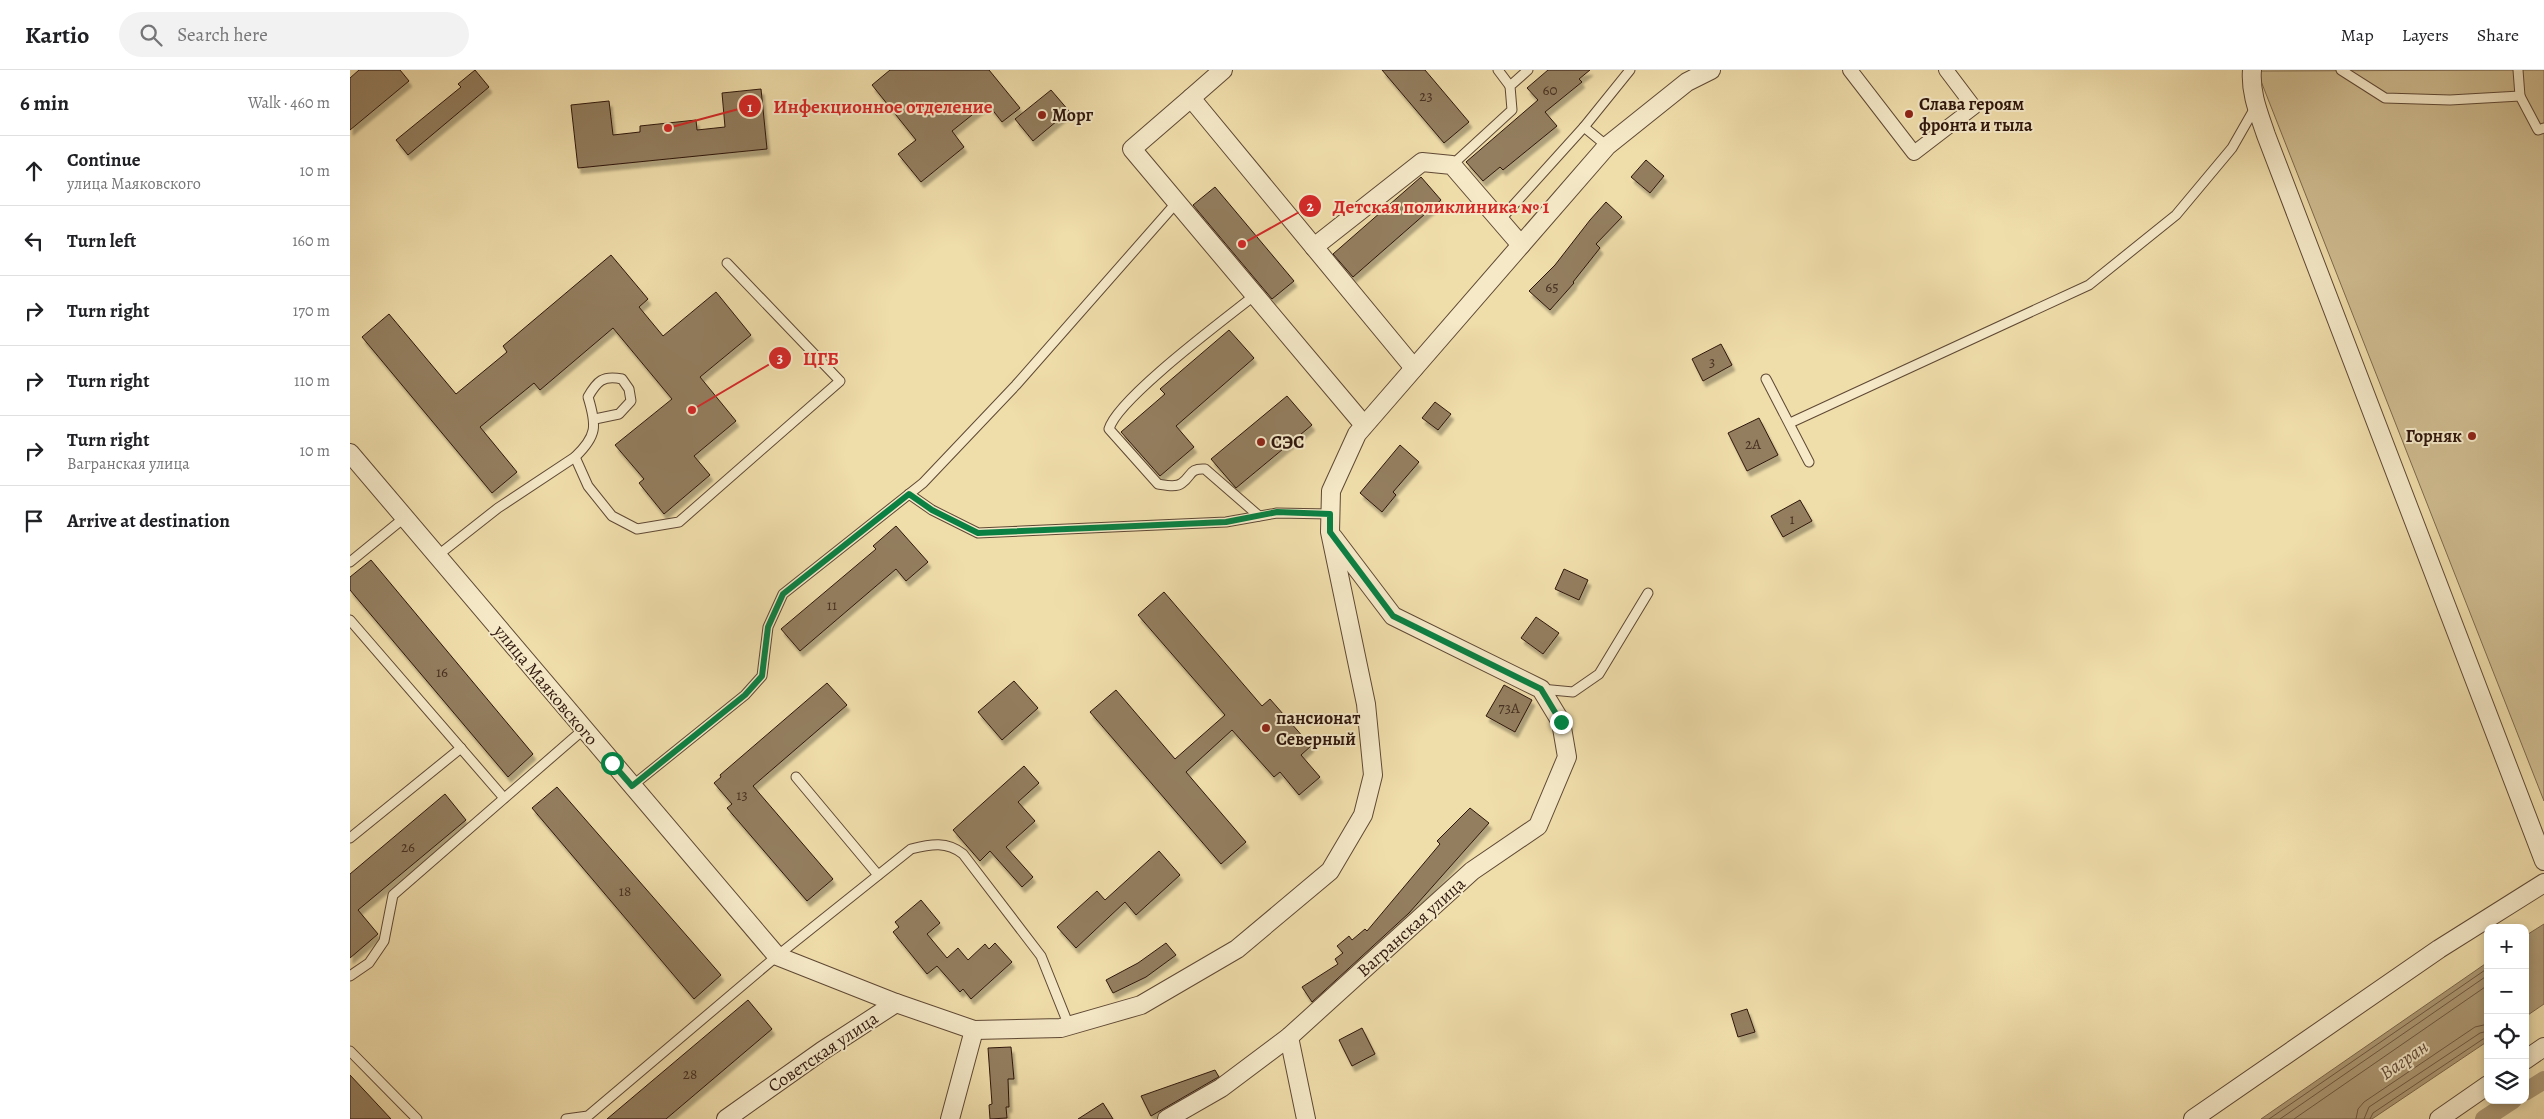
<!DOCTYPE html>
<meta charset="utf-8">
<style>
body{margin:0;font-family:Alegreya,serif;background:#f2f2f2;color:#202124}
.controls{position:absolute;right:15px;bottom:15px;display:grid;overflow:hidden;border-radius:10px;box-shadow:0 2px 8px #0003}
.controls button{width:45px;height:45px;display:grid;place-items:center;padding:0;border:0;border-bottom:1px solid #e0e0e0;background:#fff;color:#202124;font:25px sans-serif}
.stop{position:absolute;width:15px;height:15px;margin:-11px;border:4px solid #0b8043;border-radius:50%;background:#fff}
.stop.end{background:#0b8043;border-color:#fff;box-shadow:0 1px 5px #0008}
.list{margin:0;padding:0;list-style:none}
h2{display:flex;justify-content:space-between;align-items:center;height:65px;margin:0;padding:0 20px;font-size:21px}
h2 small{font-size:16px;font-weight:400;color:#757577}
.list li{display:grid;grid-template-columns:32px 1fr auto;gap:15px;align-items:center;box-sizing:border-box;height:70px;padding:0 20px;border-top:1px solid #e0e0e0}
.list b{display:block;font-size:19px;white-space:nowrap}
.list p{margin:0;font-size:16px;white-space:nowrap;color:#757577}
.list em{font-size:16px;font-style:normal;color:#757577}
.icon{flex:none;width:28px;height:28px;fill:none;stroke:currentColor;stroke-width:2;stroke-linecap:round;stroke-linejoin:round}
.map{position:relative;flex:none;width:2194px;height:1049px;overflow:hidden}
header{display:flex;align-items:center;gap:30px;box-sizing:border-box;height:70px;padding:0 25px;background:#fff;border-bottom:1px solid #e0e0e0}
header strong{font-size:24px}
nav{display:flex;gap:28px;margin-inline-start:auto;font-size:18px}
.search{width:350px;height:45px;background:#f2f2f2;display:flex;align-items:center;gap:12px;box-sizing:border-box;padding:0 18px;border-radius:28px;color:#757577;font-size:19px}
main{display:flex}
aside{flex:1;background:#fff}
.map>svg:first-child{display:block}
.green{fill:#cebb8f;stroke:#7e694e}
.water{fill:#ae9a75;stroke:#7b664b}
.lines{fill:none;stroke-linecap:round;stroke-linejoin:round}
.shore{stroke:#6e5841;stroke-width:1}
.canal{stroke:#ae9a75;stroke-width:18}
.building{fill:#937e5f;stroke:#2f170d;filter:url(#shadow)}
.service-casing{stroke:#5f4834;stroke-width:11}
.pedestrian-casing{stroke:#5f4834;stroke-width:16}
.minor-casing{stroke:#5f4834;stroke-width:20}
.service{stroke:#f5e9c8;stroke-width:9}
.pedestrian{stroke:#f5e9c8;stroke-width:14}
.minor{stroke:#f5e9c8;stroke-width:18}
.route{stroke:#0b8043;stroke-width:6}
.poi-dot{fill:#8f2418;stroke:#f5e9c8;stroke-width:2}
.labels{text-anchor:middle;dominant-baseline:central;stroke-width:4;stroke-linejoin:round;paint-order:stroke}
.number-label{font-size:15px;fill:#483122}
.poi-label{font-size:18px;font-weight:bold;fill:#2f170d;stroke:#f5e9c8;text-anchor:start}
.street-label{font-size:18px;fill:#2f170d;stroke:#f5e9c8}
.water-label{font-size:19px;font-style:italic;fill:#624b37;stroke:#f5e9c8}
.leader{fill:none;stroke:#d62828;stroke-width:2}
.callout-dot{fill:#d62828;stroke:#f5e9c8;stroke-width:2}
.mark-label{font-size:15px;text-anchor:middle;font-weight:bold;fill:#fff}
.callout-label{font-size:19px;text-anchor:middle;font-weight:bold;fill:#d62828;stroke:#f5e9c8;stroke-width:4;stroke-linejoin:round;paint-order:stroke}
</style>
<header>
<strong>Kartio</strong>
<div class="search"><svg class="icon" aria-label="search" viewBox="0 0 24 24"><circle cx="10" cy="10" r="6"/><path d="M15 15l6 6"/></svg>Search here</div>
<nav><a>Map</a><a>Layers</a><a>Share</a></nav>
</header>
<main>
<aside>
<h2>6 min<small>Walk · 460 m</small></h2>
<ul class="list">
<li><svg class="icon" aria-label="ahead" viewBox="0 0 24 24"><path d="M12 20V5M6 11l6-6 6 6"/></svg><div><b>Continue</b><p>улица Маяковского</p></div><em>10 m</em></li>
<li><svg class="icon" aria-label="left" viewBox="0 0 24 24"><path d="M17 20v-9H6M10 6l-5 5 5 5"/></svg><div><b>Turn left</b></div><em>160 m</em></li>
<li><svg class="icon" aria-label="right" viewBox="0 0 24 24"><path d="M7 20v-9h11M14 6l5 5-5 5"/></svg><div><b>Turn right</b></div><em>170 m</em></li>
<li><svg class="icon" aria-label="right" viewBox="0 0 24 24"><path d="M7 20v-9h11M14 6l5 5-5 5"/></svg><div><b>Turn right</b></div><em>110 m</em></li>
<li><svg class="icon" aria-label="right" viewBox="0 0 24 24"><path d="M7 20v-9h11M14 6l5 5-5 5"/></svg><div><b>Turn right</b><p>Вагранская улица</p></div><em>10 m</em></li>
<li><svg class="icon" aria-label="arrive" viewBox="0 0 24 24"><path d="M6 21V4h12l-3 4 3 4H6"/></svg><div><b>Arrive at destination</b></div></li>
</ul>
</aside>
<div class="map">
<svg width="2194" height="1049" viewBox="0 0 2194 1049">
<defs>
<filter id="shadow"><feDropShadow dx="3" dy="5.5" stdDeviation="1" flood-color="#0004"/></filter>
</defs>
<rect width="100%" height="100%" fill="#efddaa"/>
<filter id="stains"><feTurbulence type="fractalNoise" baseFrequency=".004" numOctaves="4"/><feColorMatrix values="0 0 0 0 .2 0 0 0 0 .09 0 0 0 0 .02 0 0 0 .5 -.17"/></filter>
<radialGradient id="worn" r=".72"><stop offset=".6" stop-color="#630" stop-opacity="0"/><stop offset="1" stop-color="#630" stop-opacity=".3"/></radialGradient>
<!-- green -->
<polygon class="green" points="2194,0 2194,731 1907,1"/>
<!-- water -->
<g class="water">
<polygon points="2194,854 2194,934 2175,947 2175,866"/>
<polygon points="2138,892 2138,971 2022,1049 1911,1049"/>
</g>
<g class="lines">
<!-- shore -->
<g class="shore">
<polyline points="1919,1049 2138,898"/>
<polyline points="1930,1049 2138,905"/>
<polyline points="1944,1049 2138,915"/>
<polyline points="2006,1049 2008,1039 2014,1032 2125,957 2138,954"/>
<polyline points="2014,1049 2019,1037 2130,963 2138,961"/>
<polyline points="2020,1049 2023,1043 2133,969 2138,968"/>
</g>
<!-- canal -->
<g class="canal">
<polyline points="2175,1022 2194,1010"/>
<polyline points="2134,1049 2163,1030"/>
</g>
</g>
<!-- building -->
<g class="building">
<polygon points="9,0 50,0 59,11 0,60 0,8"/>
<polygon points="125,0 139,17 58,85 46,70 111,17 108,14"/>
<polygon points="540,0 639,0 670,38 652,52 637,33 602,61 614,77 571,112 548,84 566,70 522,15"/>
<polygon points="1032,0 1075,0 1119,52 1094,73"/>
<polygon points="1198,0 1240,0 1229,9 1232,12 1195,42 1207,56 1153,100 1150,97 1133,111 1116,92 1188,30 1177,18"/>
<polygon points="411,19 417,79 228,98 221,35 259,31 263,65 290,62 290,56 346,50 347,60 375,57 372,23"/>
<polygon points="701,20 719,41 683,71 665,49"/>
<polygon points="1296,90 1314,106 1300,123 1281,107"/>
<polygon points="1071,107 1091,130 1003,207 983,184"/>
<polygon points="865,117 944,211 922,229 843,135"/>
<polygon points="1256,132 1272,147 1246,174 1250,178 1223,212 1224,213 1200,240 1179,221 1205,195 1240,150"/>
<polygon points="261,185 298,229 289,237 313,266 366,222 401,265 350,307 386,351 344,386 360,405 314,444 289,413 294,409 265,375 322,329 263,258 190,320 184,313 130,357 167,402 142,423 12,267 39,244 106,324 157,282 153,276"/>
<polygon points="879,260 904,288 826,356 844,377 810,406 771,362 815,324 810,319"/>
<polygon points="1371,274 1382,295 1353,311 1342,289"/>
<polygon points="937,326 962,355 886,418 861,389"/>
<polygon points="1085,332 1101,344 1088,360 1072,348"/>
<polygon points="1409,348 1428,385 1397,401 1378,363"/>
<polygon points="1050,375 1069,392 1043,422 1046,425 1032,442 1010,423"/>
<polygon points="1450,430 1462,451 1433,467 1421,446"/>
<polygon points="546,456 578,492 556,511 546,499 450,581 431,559 526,479 523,476"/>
<polygon points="21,490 183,684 158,707 0,520 0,507"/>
<polygon points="1214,499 1238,510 1229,530 1205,519"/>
<polygon points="814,522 912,636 920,629 961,676 951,685 970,707 949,725 930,702 924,707 882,660 836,702 896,772 871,794 740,642 766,620 825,689 875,645 788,545"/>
<polygon points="1186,547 1209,563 1193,584 1171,568"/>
<polygon points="664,611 688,638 652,670 628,642"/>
<polygon points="477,613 497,635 403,716 483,809 457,831 377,738 382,734 364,713 371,707 370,705"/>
<polygon points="1154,615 1182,630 1165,662 1136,646"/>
<polygon points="674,696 689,713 668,732 685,751 656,777 683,807 672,817 640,781 630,791 603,760"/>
<polygon points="207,717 371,905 344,929 182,738"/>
<polygon points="95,724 116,750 8,840 28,864 0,888 0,804"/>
<polygon points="1120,738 1139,753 1059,843 962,932 952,917 988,894 985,889 993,883 987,876 999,866 1002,870 1015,859 1017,861 1090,774 1087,771"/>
<polygon points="809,781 830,805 786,845 775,832 726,878 707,857 747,821 755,830"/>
<polygon points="571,830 590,853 577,864 597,888 608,878 618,890 635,874 639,879 645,873 662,892 621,929 613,919 610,922 587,896 577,904 543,862 549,857 545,852"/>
<polygon points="816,873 826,885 796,907 763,923 756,910 788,893"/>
<polygon points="398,930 422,959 316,1049 257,1049"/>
<polygon points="1397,939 1405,962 1388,967 1381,944"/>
<polygon points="1012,958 1025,984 1002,996 989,970"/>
<polygon points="661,977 664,1009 658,1009 659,1037 656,1037 657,1048 640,1049 639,1035 642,1034 638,978"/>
<polygon points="865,1000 869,1007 865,1009 801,1046 791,1026"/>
<polygon points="0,1005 41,1049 0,1049"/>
<polygon points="753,1033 763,1049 728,1049"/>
</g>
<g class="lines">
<!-- service casing -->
<g class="service-casing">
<g id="service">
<polyline points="1148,0 1160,16"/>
<polyline points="1991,0 2035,28 2100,30 2170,26 2188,60 2194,58"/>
<polyline points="2168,0 2170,26"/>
<polyline points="1234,57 1257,76"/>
<polyline points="1102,95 1162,40 1160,16 1178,0"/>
<polyline points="1150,150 1234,57 1280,0"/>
<path d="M905 225C875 249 767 329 759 359L808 414C815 415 826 418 832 413 842 406 839 398 855 399L909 446"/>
<polyline points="1416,309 1459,392"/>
<polyline points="1440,353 1739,215 1826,145 1882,78 1906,36"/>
<path d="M225 387C247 366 247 356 238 327 247 311 253 305 272 309L279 319 281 331 269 344 245 349"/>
<polyline points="559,424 582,440 628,463 876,452 927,443 980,444"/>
<polyline points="87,486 148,438 225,387 238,416 262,446 287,459 329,452 490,311 377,193"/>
<polyline points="0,492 54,448"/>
<polyline points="0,550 154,728"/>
<polyline points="1191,619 1223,622 1249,604 1298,523"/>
<polyline points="446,707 528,805"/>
<polyline points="282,716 395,625 412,606 418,557 433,524 573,413 666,315 827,132"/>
<polyline points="0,768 111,678"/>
<polyline points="0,906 19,893 34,871 43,825 234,659"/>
<polyline points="0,981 67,1049"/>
<path d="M216 1049 238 1046 427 886 561 779C581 774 597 771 613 784L691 886 719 956"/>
</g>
</g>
<!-- pedestrian casing -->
<g class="pedestrian-casing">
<polyline id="pedestrian" points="1500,0 1564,83 1624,37 1596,0"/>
</g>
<!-- minor casing -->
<g class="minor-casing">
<g id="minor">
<polyline points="873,0 841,28 1064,298"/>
<path d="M1902 0C1900 23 1909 44 1916 65L2194 791"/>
<polyline points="841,28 782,79 1014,355"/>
<polyline points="964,177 1072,92 1102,95 1171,175"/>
<polyline points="0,383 427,886 546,933 624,960 711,958 791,935 887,879 980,801 1013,745 1023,705 1016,634 980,462 981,421 1007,364 1257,76 1337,12 1361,0"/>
<polyline points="939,967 956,1049"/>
<polyline points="2175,990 2194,977"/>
<polyline points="376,1049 472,981 546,933"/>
<polyline points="600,1049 624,960"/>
<polyline points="817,1049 871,1018 939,967 1122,801 1188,756 1217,687 1211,652 1191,619 1043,546 983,467"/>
<polyline points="1843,1049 2089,879 2194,813"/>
<polyline points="2089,1049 2138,1015"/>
</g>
</g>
<!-- service -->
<use href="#service" class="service"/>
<!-- pedestrian -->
<use href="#pedestrian" class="pedestrian"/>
<!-- minor -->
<use href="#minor" class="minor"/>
</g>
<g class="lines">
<!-- route -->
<polyline class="route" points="262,693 282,716 395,625 412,606 418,557 433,524 559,424 582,440 628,463 876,452 927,442 980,444 980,462 1043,546 1191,619 1211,652"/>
</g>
<!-- markers -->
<g class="poi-dot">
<circle cx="1559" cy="44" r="5"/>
<circle cx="692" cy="45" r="5"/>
<circle cx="2122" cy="366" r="5"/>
<circle cx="911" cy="372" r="5"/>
<circle cx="916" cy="658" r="5"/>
</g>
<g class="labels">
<!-- number labels -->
<g class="number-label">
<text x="1200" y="20">60</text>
<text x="1076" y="26">23</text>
<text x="1202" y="217">65</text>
<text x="1362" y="292">3</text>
<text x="1403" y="374">2А</text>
<text x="1442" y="449">1</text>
<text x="482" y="535">11</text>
<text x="92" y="602">16</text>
<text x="1159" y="638">73А</text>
<text x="392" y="725">13</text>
<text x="58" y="777">26</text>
<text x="275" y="821">18</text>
<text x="340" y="1004">28</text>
</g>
<!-- poi labels -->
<g class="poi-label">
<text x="1569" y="34">Слава героям<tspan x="1569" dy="21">фронта и тыла</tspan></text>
<text x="702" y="45">Морг</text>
<text x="2112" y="366" text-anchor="end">Горняк</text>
<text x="921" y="372">СЭС</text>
<text x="926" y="648">пансионат<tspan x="926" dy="21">Северный</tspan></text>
</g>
<!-- street labels -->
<g class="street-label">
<text transform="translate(196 615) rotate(50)">улица Маяковского</text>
<text transform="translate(1061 857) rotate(-42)">Вагранская улица</text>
<text transform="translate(473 982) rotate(-34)">Советская улица</text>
</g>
<!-- water labels -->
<g class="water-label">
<text transform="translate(2054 990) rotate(-35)">Вагран</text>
</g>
</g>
<!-- callouts -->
<path class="leader" d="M318 58L400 36M892 174L960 136M342 340L430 288"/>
<g class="callout-dot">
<circle cx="318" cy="58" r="5"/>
<circle cx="892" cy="174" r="5"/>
<circle cx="342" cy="340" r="5"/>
<circle cx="400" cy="36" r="12"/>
<circle cx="960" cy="136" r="12"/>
<circle cx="430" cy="288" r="12"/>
</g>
<g class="mark-label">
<text x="400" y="42">1</text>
<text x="960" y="141">2</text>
<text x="430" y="293">3</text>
</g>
<g class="callout-label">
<text x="533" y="43">Инфекционное отделение</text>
<text x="1091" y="143">Детская поликлиника № 1</text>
<text x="471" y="295">ЦГБ</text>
</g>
<rect width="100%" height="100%" filter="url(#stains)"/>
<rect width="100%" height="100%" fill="url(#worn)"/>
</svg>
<div class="controls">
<button>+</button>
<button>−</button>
<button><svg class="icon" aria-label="locate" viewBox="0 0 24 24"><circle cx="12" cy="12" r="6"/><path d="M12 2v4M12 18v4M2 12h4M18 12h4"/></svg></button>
<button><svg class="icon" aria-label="layers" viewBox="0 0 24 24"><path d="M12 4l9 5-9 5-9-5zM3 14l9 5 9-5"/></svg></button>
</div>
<div class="stop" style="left:262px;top:693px"></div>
<div class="stop end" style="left:1211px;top:652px"></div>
</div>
</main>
